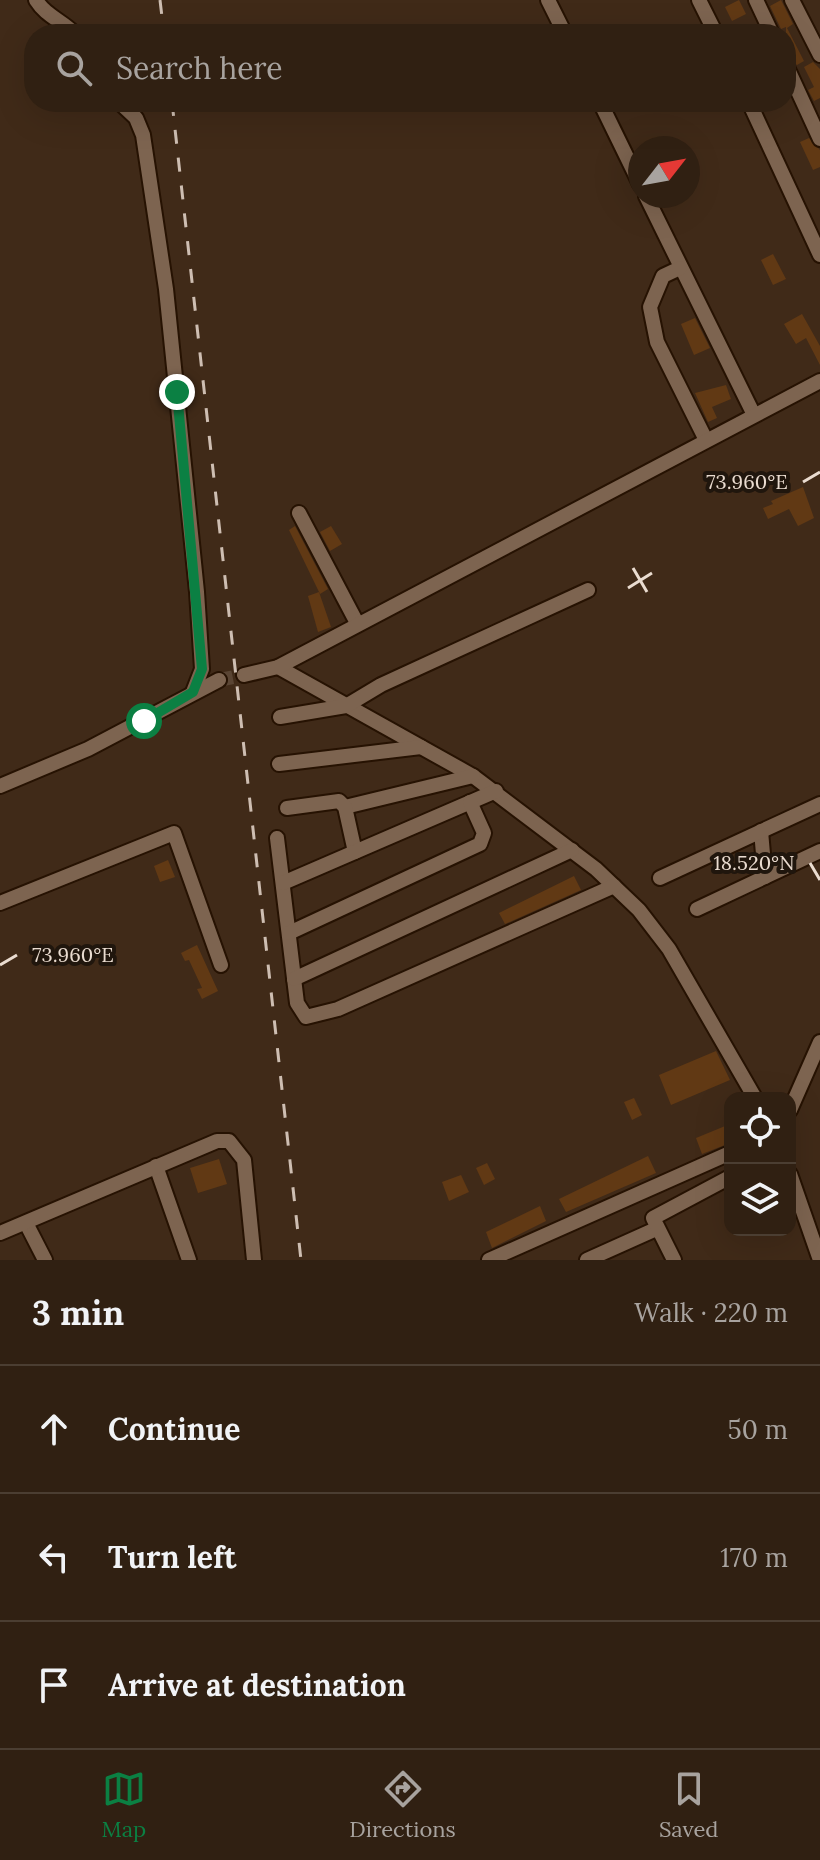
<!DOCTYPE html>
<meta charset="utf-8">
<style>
body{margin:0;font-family:Lora,serif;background:#3c2d20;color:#f1f3f6}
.controls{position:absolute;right:24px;bottom:24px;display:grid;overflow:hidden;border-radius:16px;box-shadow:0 8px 32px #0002}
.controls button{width:72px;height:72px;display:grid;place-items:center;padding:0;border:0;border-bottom:2px solid #4b3e32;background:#302012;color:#f1f3f6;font:40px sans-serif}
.compass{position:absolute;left:628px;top:136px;width:72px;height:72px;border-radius:50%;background:#302012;box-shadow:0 8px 32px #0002;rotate:59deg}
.stop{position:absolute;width:24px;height:24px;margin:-18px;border:6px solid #0b8043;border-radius:50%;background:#fff}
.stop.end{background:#0b8043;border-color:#fff;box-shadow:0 2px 8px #0008}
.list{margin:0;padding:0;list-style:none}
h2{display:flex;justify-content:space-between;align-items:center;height:104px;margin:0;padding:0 32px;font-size:34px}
h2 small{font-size:26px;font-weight:400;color:#a8a39f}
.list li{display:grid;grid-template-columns:52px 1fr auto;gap:24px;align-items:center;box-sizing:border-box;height:128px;padding:0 32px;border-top:2px solid #4b3e32}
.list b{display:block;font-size:30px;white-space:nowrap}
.list em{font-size:26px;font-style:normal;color:#a8a39f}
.icon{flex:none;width:44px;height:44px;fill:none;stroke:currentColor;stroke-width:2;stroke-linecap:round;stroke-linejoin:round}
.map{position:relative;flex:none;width:820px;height:1260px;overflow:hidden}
.search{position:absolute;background:#302012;box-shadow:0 8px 32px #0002;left:24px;right:24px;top:24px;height:88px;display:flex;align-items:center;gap:20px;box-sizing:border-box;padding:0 28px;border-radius:32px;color:#a8a39f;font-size:30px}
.sheet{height:488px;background:#302012}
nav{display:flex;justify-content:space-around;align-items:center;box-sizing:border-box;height:112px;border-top:2px solid #4b3e32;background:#302012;font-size:22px;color:#a8a39f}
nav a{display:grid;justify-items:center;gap:4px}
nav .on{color:#0b8043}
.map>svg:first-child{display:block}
.building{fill:#613914}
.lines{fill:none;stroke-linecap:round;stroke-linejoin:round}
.minor-tunnel{stroke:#5a4534;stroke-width:14;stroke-dasharray:14 7;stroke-linecap:butt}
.minor-casing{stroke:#261202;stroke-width:18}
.minor{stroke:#7d6450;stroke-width:14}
.rail{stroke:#cebeb2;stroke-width:3;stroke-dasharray:14 14;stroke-linecap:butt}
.route{stroke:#0b8043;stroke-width:10}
.ticks{fill:none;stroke:#eadcd0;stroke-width:3}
.ticks-label{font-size:20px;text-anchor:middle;fill:#eadcd0;stroke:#20160d;stroke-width:8;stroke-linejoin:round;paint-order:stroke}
</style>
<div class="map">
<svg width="820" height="1260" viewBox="0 0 820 1260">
<rect width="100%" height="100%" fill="#402a18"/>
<!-- building -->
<g class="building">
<polygon points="739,0 746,14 732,21 725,7"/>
<polygon points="781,0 793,24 787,28 804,61 797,65 786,55 786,27 781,29 770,6"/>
<polygon points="813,62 820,69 820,98 814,101 808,90 814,87 804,67"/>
<polygon points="809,138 820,150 820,167 813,170 800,142"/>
<polygon points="773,254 786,279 773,285 761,260"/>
<polygon points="802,314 820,346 820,365 806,338 796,344 784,324"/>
<polygon points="695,318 710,348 694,355 681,324"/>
<polygon points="726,385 731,399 712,407 717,418 708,422 695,393"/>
<polygon points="803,487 814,518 798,526 789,509 768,519 763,508 773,504 771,501"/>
<polygon points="295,526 328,589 320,594 289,530"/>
<polygon points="331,526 342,544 330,551 320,532"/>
<polygon points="319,592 331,627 318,632 308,596"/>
<polygon points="168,860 175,877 160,882 154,866"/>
<polygon points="574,876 581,890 505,924 499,913"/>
<polygon points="197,945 218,991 202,999 197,989 202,988 189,960 185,961 181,953"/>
<polygon points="716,1051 730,1080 671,1105 659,1075"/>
<polygon points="634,1098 642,1115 632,1120 624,1102"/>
<polygon points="730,1124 730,1143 702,1154 696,1138"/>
<polygon points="648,1156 656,1173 566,1212 559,1199"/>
<polygon points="219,1159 227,1184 198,1193 190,1168"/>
<polygon points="487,1163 495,1179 484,1185 476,1168"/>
<polygon points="461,1175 469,1192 449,1201 442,1182"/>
<polygon points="540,1206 546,1221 492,1248 486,1232"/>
</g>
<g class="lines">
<!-- minor-tunnel -->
<polyline class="minor-tunnel" points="219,680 244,675"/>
<!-- minor casing -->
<g class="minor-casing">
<g id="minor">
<path d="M36 0C46 16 61 20 75 34"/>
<polyline points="548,0 565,34"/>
<polyline points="699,0 716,34"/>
<polyline points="756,0 772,34"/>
<polyline points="792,0 820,55"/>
<polyline points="786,65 820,139"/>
<polyline points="119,102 136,118 143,135 166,289 197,592 202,669 193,692"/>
<polyline points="600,102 640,184"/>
<polyline points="749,102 820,255"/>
<polyline points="646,196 754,415"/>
<polyline points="680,268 663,276 650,307 657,342 706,440"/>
<polyline points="299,513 357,623"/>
<polyline points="278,667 473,776 596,869 639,910 669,949 755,1098"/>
<polyline points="244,675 278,667 820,381"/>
<polyline points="280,717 346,706 381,685 588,590"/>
<polyline points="279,764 421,747"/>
<polyline points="0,786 88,749 219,680"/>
<polyline points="345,807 473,776"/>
<polyline points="287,808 339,801 345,807 355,852"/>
<polyline points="761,831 765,877"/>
<polyline points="277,838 297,1003 306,1017 338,1009 614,886"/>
<polyline points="660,878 820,804"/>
<polyline points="283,883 496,791"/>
<polyline points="0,903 174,833 221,965"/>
<polyline points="697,909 820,851"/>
<polyline points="289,933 480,844 484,833 470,802"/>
<polyline points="294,979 572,850"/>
<polyline points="790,1110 820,1042"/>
<polyline points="156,1166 189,1260"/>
<polyline points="790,1174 820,1260"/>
<polyline points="26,1223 45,1260"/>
<polyline points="0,1233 217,1141 229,1141 244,1160 254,1260"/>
<polyline points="489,1260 730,1153"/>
<polyline points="587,1260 656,1229"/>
<polyline points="674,1260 653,1218 730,1177"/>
</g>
</g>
<!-- minor -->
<use href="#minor" class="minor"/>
<!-- rail -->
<g class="rail">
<polyline points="160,0 164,34"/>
<polyline points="172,102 301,1260"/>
</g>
</g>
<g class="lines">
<!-- route -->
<polyline class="route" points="144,721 193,692 202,669 177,392"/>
</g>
<!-- ticks -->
<path class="ticks" d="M803 482 820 472M633 568 647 592M628 588 652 573M810 863 820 880M0 965 17 955"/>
<g class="ticks-label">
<text x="747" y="489">73.960°E</text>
<text x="754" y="870">18.520°N</text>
<text x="73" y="962">73.960°E</text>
</g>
</svg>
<div class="controls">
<button><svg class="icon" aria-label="locate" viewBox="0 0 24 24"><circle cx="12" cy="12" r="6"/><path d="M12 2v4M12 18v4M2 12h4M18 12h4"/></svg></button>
<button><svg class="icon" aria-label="layers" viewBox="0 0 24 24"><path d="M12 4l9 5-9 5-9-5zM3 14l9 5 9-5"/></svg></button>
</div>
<svg class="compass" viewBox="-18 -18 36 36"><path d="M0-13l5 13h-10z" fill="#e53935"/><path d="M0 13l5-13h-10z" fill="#a8a39f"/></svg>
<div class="stop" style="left:144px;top:721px"></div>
<div class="stop end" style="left:177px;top:392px"></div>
<div class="search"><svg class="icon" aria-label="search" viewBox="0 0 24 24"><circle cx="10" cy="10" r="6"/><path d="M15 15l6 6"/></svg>Search here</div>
</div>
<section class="sheet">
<h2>3 min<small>Walk · 220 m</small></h2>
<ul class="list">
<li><svg class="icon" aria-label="ahead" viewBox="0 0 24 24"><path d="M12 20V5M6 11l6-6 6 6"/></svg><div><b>Continue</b></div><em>50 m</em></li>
<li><svg class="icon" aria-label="left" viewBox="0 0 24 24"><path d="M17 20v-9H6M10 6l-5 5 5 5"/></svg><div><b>Turn left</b></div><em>170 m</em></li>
<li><svg class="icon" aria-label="arrive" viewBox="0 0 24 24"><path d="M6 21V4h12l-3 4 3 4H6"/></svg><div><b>Arrive at destination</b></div></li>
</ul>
</section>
<nav>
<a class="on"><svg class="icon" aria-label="map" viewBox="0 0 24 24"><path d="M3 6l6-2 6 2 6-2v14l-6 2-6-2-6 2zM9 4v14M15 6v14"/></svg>Map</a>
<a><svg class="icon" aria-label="directions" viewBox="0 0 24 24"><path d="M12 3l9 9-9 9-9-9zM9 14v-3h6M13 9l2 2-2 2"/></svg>Directions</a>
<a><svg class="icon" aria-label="saved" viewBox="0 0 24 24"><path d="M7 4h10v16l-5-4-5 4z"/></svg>Saved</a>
</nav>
